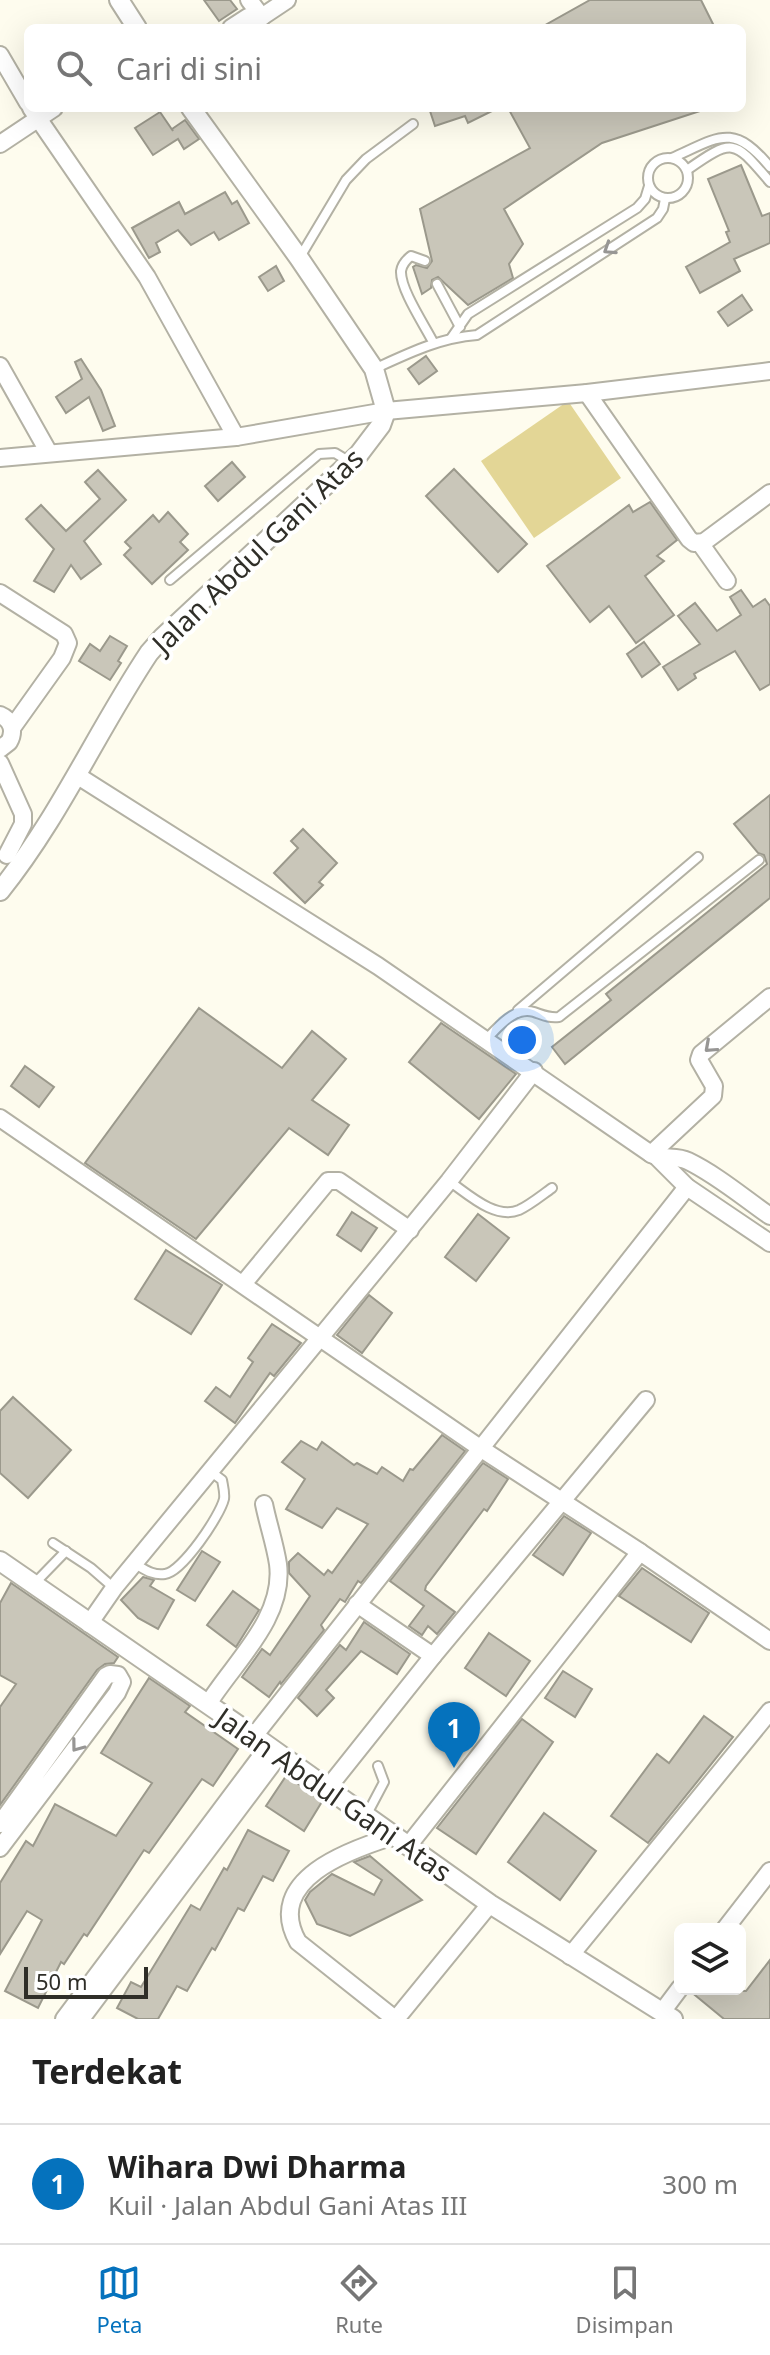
<!DOCTYPE html>
<html lang="id">
<meta charset="utf-8">
<style>
body{margin:0;font-family:"Noto Sans",sans-serif;background:#f6f6f6;color:#222}
.controls{position:absolute;right:24px;bottom:24px;display:grid;overflow:hidden;border-radius:12px;box-shadow:0 8px 32px #0002}
.controls button{width:72px;height:72px;display:grid;place-items:center;padding:0;border:0;border-bottom:2px solid #e0e0e0;background:#fff;color:#222;font:40px sans-serif}
.scale{position:absolute;left:24px;bottom:20px;width:124px;box-sizing:border-box;padding-left:8px;border:4px solid #2f2e28;border-top:0;font-size:22px;line-height:28px;white-space:nowrap;color:#2f2e28;-webkit-text-stroke:6px #fff;paint-order:stroke}
.you{position:absolute;left:522px;top:1040px;width:28px;height:28px;margin:-20px;border:6px solid #fff;border-radius:50%;background:#1a73e8;box-shadow:0 0 0 12px #1a73e833}
.badge{display:grid;place-items:center;width:52px;height:52px;border-radius:50%;background:#0572bd;color:#fff;font-size:26px;font-weight:700}
.pin{position:absolute;translate:-50% -66px;filter:drop-shadow(0 2px 4px #0008)}
.pin::after{content:'';position:absolute;top:42px;width:28px;height:24px;background:inherit;clip-path:polygon(0 0,100% 0,50% 100%)}
.list{margin:0;padding:0;list-style:none}
h2{display:flex;justify-content:space-between;align-items:center;height:104px;margin:0;padding:0 32px;font-size:34px}
h2 small{font-size:26px;font-weight:400;color:#767676}
.list li{display:grid;grid-template-columns:52px 1fr auto;gap:24px;align-items:center;box-sizing:border-box;height:120px;padding:0 32px;border-top:2px solid #e0e0e0}
.list b{display:block;font-size:30px;white-space:nowrap}
.list p{margin:0;font-size:26px;white-space:nowrap;color:#767676}
.list em{font-size:26px;font-style:normal;color:#767676}
.icon{flex:none;width:44px;height:44px;fill:none;stroke:currentColor;stroke-width:2;stroke-linecap:round;stroke-linejoin:round}
.map{position:relative;flex:none;width:770px;height:2019px;overflow:hidden}
.search{position:absolute;background:#fff;box-shadow:0 8px 32px #0002;left:24px;right:24px;top:24px;height:88px;display:flex;align-items:center;gap:20px;box-sizing:border-box;padding:0 28px;border-radius:12px;color:#767676;font-size:30px}
.sheet{height:224px;background:#fff}
nav{display:flex;justify-content:space-around;align-items:center;box-sizing:border-box;height:112px;border-top:2px solid #e0e0e0;background:#fff;font-size:22px;color:#767676}
nav a{display:grid;justify-items:center;gap:4px}
nav .on{color:#0572bd}
.map>svg:first-child{display:block}
.green{fill:#e3d696}
.building{fill:#c9c6b9;stroke:#9b998c;stroke-width:2}
.lines{fill:none;stroke-linecap:round;stroke-linejoin:round}
.service-casing{stroke:#b3b1a4;stroke-width:12}
.minor-casing{stroke:#b3b1a4;stroke-width:20}
.tertiary-casing{stroke:#b3b1a4;stroke-width:22}
.service{stroke:#fff;stroke-width:8}
.minor{stroke:#fff;stroke-width:16}
.tertiary{stroke:#fff;stroke-width:18}
.oneway{stroke:#979694}
.labels{text-anchor:middle;dominant-baseline:central;stroke-width:8;stroke-linejoin:round;paint-order:stroke}
.street-label{font-size:28px;fill:#2f2e28;stroke:#fff}
</style>
<div class="map">
<svg width="770" height="2019" viewBox="0 0 770 2019">
<rect width="100%" height="100%" fill="#fefcee"/>
<!-- green -->
<polygon class="green" points="568,401 621,478 534,538 481,461"/>
<!-- building -->
<g class="building">
<polygon points="204,0 230,0 237,9 219,21"/>
<polygon points="590,0 701,0 715,28 540,28"/>
<polygon points="429,108 498,108 468,123 465,116 435,126"/>
<polygon points="508,108 700,108 700,111 602,143 504,209 523,244 509,264 513,278 468,305 438,277 432,280 431,288 422,294 413,267 416,265 427,268 432,261 420,209 530,148"/>
<polygon points="160,112 173,131 172,129 185,120 199,139 184,149 178,139 153,155 135,128"/>
<polygon points="741,165 762,216 770,213 770,243 734,259 740,271 700,293 686,267 730,242 726,232 729,231 708,179"/>
<polygon points="225,192 232,204 237,201 249,223 219,240 214,232 191,245 178,230 156,243 160,252 149,258 132,228 179,202 185,214"/>
<polygon points="276,266 284,281 268,291 259,277"/>
<polygon points="742,295 752,310 728,326 718,312"/>
<polygon points="426,356 437,371 419,384 408,369"/>
<polygon points="81,359 101,390 115,426 103,431 89,397 66,413 56,397 82,379 75,362"/>
<polygon points="232,462 245,477 218,501 205,486"/>
<polygon points="454,469 527,544 498,572 426,496"/>
<polygon points="98,470 126,500 84,541 101,564 81,579 71,565 54,592 34,581 54,549 26,519 41,505 66,531 100,499 85,482"/>
<polygon points="650,502 677,540 657,556 664,561 645,576 674,615 636,643 609,606 590,622 547,566 629,505 633,512"/>
<polygon points="168,512 188,534 180,542 188,550 152,584 124,555 131,548 125,542 153,515 159,522"/>
<polygon points="741,590 753,607 765,599 770,606 770,684 760,690 735,651 694,674 696,678 678,690 663,667 700,644 678,616 695,603 717,631 741,615 730,597"/>
<polygon points="110,636 127,646 118,661 121,663 110,680 79,661 90,644 100,651"/>
<polygon points="644,642 660,664 642,677 627,654"/>
<polygon points="770,795 770,898 565,1064 552,1047 611,1000 606,994 767,864 764,855 758,853 734,824"/>
<polygon points="303,829 337,863 319,882 323,885 305,903 274,873 298,848 291,841"/>
<polygon points="199,1008 282,1068 312,1031 346,1059 312,1100 349,1125 328,1155 289,1128 196,1239 85,1163"/>
<polygon points="441,1023 516,1074 479,1119 409,1062"/>
<polygon points="25,1066 54,1087 39,1107 11,1086"/>
<polygon points="352,1212 377,1228 361,1251 337,1235"/>
<polygon points="478,1214 509,1238 476,1281 445,1257"/>
<polygon points="166,1250 222,1285 191,1334 135,1299"/>
<polygon points="369,1295 392,1313 362,1353 337,1335"/>
<polygon points="272,1324 301,1343 274,1376 270,1373 235,1423 205,1401 216,1387 230,1397 253,1362 248,1358"/>
<polygon points="13,1397 71,1450 28,1498 0,1473 0,1411"/>
<polygon points="442,1435 465,1451 361,1583 358,1581 345,1602 340,1599 321,1625 324,1630 281,1684 280,1682 269,1697 242,1677 262,1649 270,1655 310,1596 289,1573 289,1562 298,1553 324,1575 328,1570 332,1573 368,1524 337,1508 322,1528 286,1509 305,1479 282,1462 301,1441 317,1450 322,1442 354,1465 357,1463 377,1474 382,1467 403,1481 410,1469 413,1470"/>
<polygon points="483,1463 508,1479 487,1511 484,1509 426,1586 425,1590 455,1612 437,1634 428,1626 422,1635 409,1626 424,1606 390,1581"/>
<polygon points="564,1516 591,1533 563,1575 533,1555"/>
<polygon points="202,1551 220,1562 195,1601 177,1590"/>
<polygon points="642,1568 709,1613 691,1642 619,1596"/>
<polygon points="143,1577 154,1580 150,1586 174,1600 158,1629 138,1618 121,1600"/>
<polygon points="11,1583 118,1657 114,1663 105,1664 97,1670 0,1805 0,1707 16,1684 0,1675 0,1603"/>
<polygon points="233,1591 259,1610 236,1647 207,1625"/>
<polygon points="364,1622 410,1654 397,1674 361,1651 326,1690 334,1698 317,1716 298,1698 340,1645 346,1650"/>
<polygon points="489,1633 530,1661 506,1696 465,1668"/>
<polygon points="563,1671 592,1689 575,1717 545,1698"/>
<polygon points="149,1678 190,1706 185,1712 238,1749 213,1786 202,1779 149,1853 144,1850 87,1936 84,1934 64,1964 61,1962 38,2008 5,1991 42,1920 27,1911 0,1954 0,1883 26,1841 33,1846 55,1804 116,1836 152,1783 101,1753"/>
<polygon points="704,1716 733,1737 648,1843 611,1816 657,1754 669,1763"/>
<polygon points="522,1719 553,1742 476,1854 437,1828"/>
<polygon points="286,1776 323,1800 304,1831 266,1806"/>
<polygon points="544,1813 596,1851 560,1900 508,1862"/>
<polygon points="248,1830 289,1851 273,1881 263,1876 244,1911 238,1908 215,1950 212,1948 187,1991 177,1986 158,2019 138,2019 117,2008 131,1982 141,1987 191,1905 200,1910 224,1868 227,1870"/>
<polygon points="370,1856 422,1900 350,1936 317,1924 305,1900 310,1892 332,1874 374,1895 382,1880 354,1862"/>
<polygon points="770,1960 770,2019 724,2019 690,1991 746,1991"/>
</g>
<g class="lines">
<!-- service casing -->
<g class="service-casing">
<g id="service">
<circle cx="668" cy="178" r="20"/>
<path d="M672 158C719 137 733 122 770 167"/>
<path d="M687 170C734 137 734 140 770 182"/>
<polyline points="300,257 346,180 366,159 413,124"/>
<path d="M425 261 411 256C406 260 402 264 401 271 400 289 425 326 433 342"/>
<polyline points="437,284 460,327"/>
<polyline points="452,337 468,314 637,208 645,199 649,186"/>
<path d="M374 369C409 353 439 338 477 335L657 218 663 209 665 199"/>
<polyline points="170,580 319,454 335,453 350,462"/>
<polyline points="518,1010 698,857"/>
<path d="M486 1039C499 1027 514 1006 534 1012 543 1015 548 1018 559 1017L759 860"/>
<path d="M449 1181C468 1194 495 1220 519 1210 530 1205 542 1195 552 1188"/>
<polyline points="53,1543 91,1568 114,1588"/>
<path d="M135 1564C144 1569 153 1576 165 1574 182 1572 220 1516 224 1499 225 1493 223 1486 222 1480L210 1471"/>
<polyline points="34,1584 66,1551"/>
<polyline points="366,1816 384,1782 378,1766"/>
</g>
</g>
<!-- minor casing -->
<g class="minor-casing">
<g id="minor">
<polyline points="249,0 262,17"/>
<polyline points="231,28 248,17 257,20 287,0"/>
<polyline points="0,55 28,103"/>
<polyline points="31,108 147,277 236,437"/>
<polyline points="0,144 54,108"/>
<polyline points="0,366 49,453"/>
<polyline points="587,393 689,539 694,543 704,542 770,493"/>
<polyline points="0,458 236,437 386,411 587,393 770,371"/>
<polyline points="700,543 727,581"/>
<polyline points="0,593 64,634 68,643 62,658 12,728"/>
<path d="M0 715C12 720 15 731 9 742L0 749"/>
<polyline points="0,763 23,814 23,824 7,855"/>
<path d="M78 776 378 966 651 1154C663 1160 676 1155 688 1161 717 1175 744 1198 770 1216"/>
<polyline points="0,1118 480,1448 640,1552 770,1641"/>
<polyline points="651,1154 713,1096 714,1086 699,1060 701,1054 770,997"/>
<polyline points="658,1158 687,1187 770,1243"/>
<polyline points="243,1284 328,1181 339,1181 410,1230"/>
<polyline points="357,1604 433,1656"/>
<polyline points="89,1624 114,1588 449,1181 534,1071"/>
<path d="M208 1704C234 1662 285 1618 278 1564 275 1544 268 1524 264 1504"/>
<polyline points="254,1736 687,1187"/>
<polyline points="327,1789 433,1656 646,1400"/>
<polyline points="0,1824 106,1676 110,1674 118,1675 122,1682 117,1693 0,1848"/>
<path d="M394 1836C349 1850 263 1880 298 1942L395 2019"/>
<polyline points="408,1846 640,1552"/>
<polyline points="725,1929 770,1871"/>
<polyline points="570,1956 770,1711"/>
<polyline points="662,2012 680,1988"/>
<polyline points="64,2019 268,1747"/>
<polyline points="81,2019 279,1755"/>
<polyline points="396,2019 490,1904"/>
</g>
</g>
<!-- tertiary casing -->
<g class="tertiary-casing">
<g id="tertiary">
<polyline points="119,0 137,28"/>
<path d="M0 891C59 818 97 731 149 653L163 637 359 454 381 425 386 411 374 369 299 258 191 108"/>
<polyline points="0,1561 254,1736 490,1904 673,2019"/>
</g>
</g>
<!-- service -->
<use href="#service" class="service"/>
<!-- minor -->
<use href="#minor" class="minor"/>
<!-- tertiary -->
<use href="#tertiary" class="tertiary"/>
</g>
<!-- one-way arrows -->
<defs><path id="oneway-chevron" d="M-2-3.5L2.5 0L-2 3.5" fill="none" stroke-width="1.6" stroke-linecap="round" stroke-linejoin="round" transform="scale(2)"/></defs>
<g class="oneway">
<use href="#oneway-chevron" transform="translate(609 249) rotate(147)"/>
<use href="#oneway-chevron" transform="translate(710 1047) rotate(138)"/>
<use href="#oneway-chevron" transform="translate(77 1746) rotate(127)"/>
</g>
<g class="labels">
<!-- street labels -->
<g class="street-label">
<text transform="translate(257 550) rotate(-44)">Jalan Abdul Gani Atas</text>
<text transform="translate(334 1794) rotate(35)">Jalan Abdul Gani Atas</text>
</g>
</g>
</svg>
<div class="controls">
<button><svg class="icon" aria-label="layers" viewBox="0 0 24 24"><path d="M12 4l9 5-9 5-9-5zM3 14l9 5 9-5"/></svg></button>
</div>
<div class="scale">50 m</div>
<div class="you"></div>
<div class="pin badge" style="left:454px;top:1768px">1</div>
<div class="search"><svg class="icon" aria-label="search" viewBox="0 0 24 24"><circle cx="10" cy="10" r="6"/><path d="M15 15l6 6"/></svg>Cari di sini</div>
</div>
<section class="sheet">
<h2>Terdekat<small></small></h2>
<ul class="list">
<li><span class="badge">1</span><div><b>Wihara Dwi Dharma</b><p>Kuil · Jalan Abdul Gani Atas III</p></div><em>300 m</em></li>
</ul>
</section>
<nav>
<a class="on"><svg class="icon" aria-label="map" viewBox="0 0 24 24"><path d="M3 6l6-2 6 2 6-2v14l-6 2-6-2-6 2zM9 4v14M15 6v14"/></svg>Peta</a>
<a><svg class="icon" aria-label="directions" viewBox="0 0 24 24"><path d="M12 3l9 9-9 9-9-9zM9 14v-3h6M13 9l2 2-2 2"/></svg>Rute</a>
<a><svg class="icon" aria-label="saved" viewBox="0 0 24 24"><path d="M7 4h10v16l-5-4-5 4z"/></svg>Disimpan</a>
</nav>
